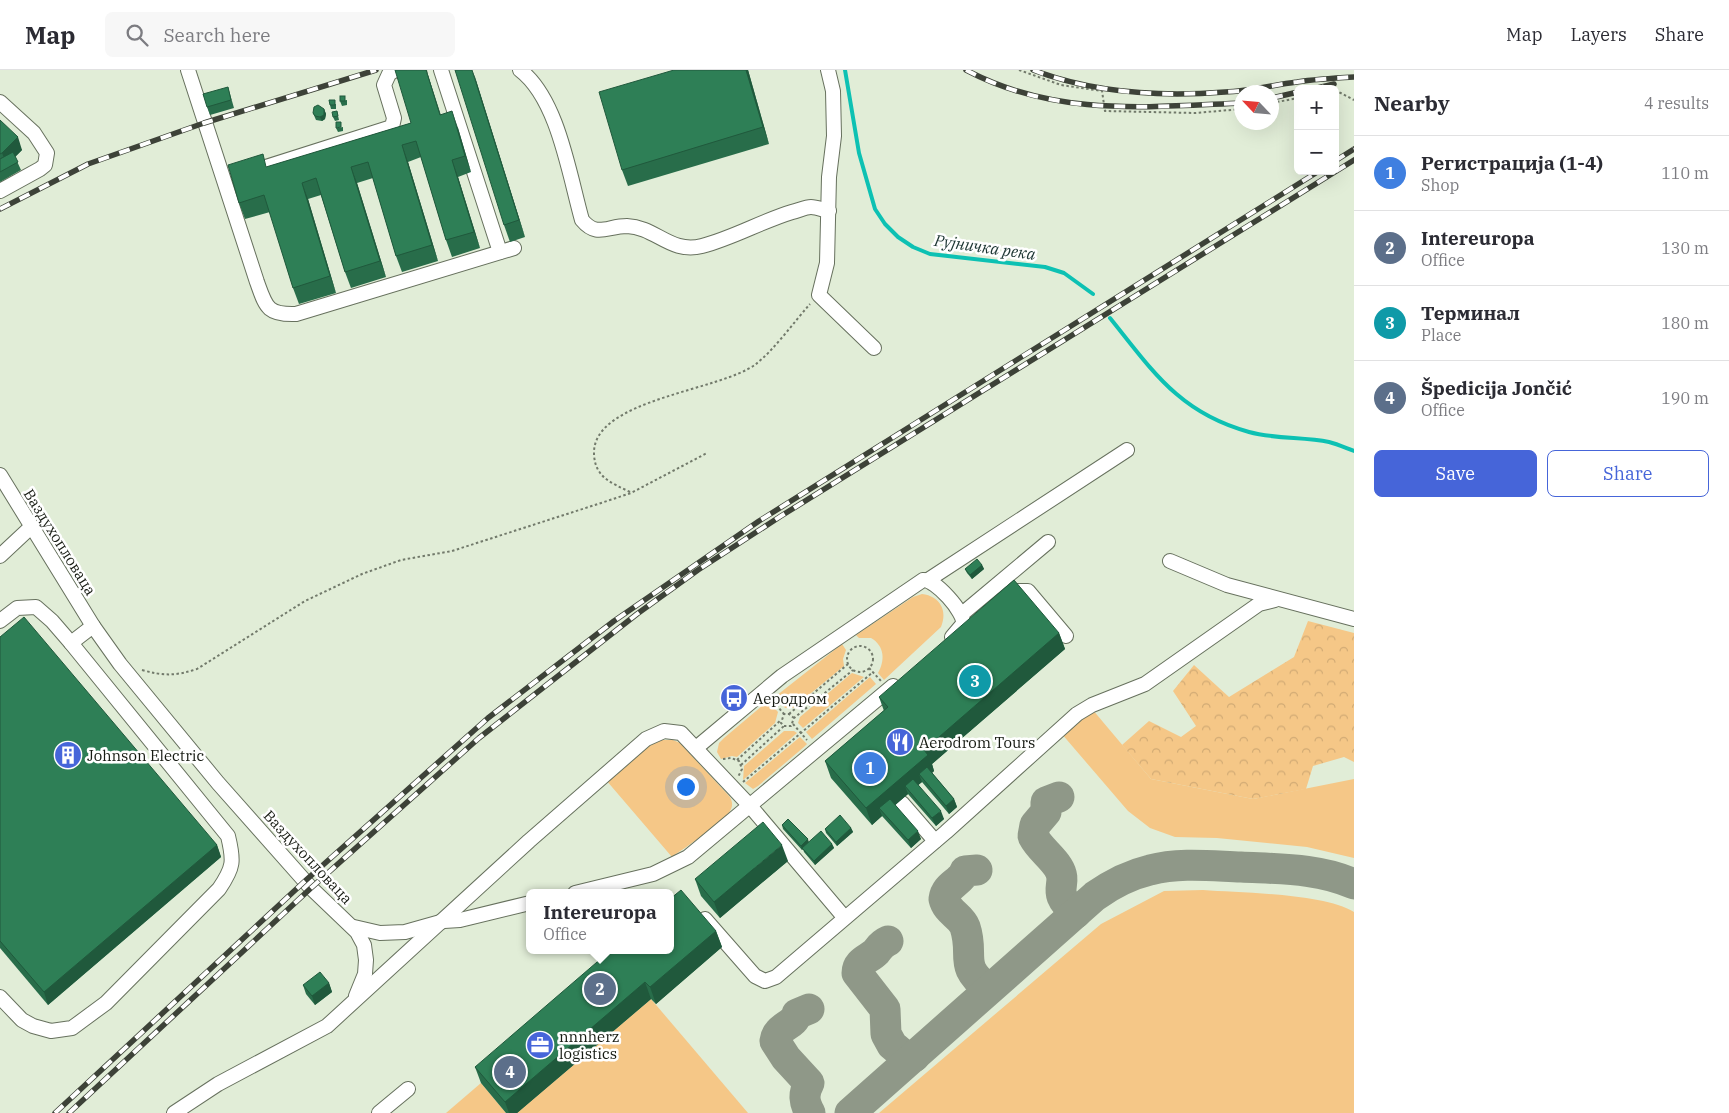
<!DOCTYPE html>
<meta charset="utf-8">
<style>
body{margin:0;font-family:"IBM Plex Serif",serif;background:#f7f7f7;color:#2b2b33}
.controls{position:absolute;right:15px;top:15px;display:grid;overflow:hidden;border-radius:8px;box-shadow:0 5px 20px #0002}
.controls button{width:45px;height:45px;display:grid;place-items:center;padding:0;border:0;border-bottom:1px solid #e1e1e2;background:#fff;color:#2b2b33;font:25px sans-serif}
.compass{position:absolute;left:1234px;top:15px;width:45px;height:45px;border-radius:50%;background:#fff;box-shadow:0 5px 20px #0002;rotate:296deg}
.you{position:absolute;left:685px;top:716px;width:18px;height:18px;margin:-12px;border:4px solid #fff;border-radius:50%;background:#1a73e8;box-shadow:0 0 0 8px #1a73e833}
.badge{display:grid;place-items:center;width:32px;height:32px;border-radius:50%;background:#4665d9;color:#fff;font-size:16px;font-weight:700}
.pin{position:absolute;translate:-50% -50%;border:2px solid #fff;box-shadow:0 1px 5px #0006}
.popup{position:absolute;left:526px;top:819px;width:148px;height:65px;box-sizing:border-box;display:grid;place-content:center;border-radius:8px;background:#fff;filter:drop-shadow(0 1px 4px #0005);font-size:16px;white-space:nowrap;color:#7c7c81}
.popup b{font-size:19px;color:#2b2b33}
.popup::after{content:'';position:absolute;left:50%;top:100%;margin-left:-10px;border:10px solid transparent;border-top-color:#fff}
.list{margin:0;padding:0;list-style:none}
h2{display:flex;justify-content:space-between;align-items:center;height:65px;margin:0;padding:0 20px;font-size:21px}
h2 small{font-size:16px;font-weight:400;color:#7c7c81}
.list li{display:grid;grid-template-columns:32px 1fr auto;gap:15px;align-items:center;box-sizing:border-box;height:75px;padding:0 20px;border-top:1px solid #e1e1e2}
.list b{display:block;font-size:19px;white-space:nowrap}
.list p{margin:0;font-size:16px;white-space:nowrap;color:#7c7c81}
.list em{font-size:16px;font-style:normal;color:#7c7c81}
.actions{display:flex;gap:10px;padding:15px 20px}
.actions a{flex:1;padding:11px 0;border:1px solid #4665d9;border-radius:8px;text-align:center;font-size:18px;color:#4665d9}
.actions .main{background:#4665d9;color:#fff}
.icon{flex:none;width:28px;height:28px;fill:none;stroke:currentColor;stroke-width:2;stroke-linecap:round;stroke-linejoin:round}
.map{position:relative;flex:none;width:1354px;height:1043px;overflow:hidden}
header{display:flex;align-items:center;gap:30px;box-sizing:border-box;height:70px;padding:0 25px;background:#fff;border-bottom:1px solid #e1e1e2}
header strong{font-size:24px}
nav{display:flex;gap:28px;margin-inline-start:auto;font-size:18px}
.search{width:350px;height:45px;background:#f7f7f7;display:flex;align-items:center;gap:12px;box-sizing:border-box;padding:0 18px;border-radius:8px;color:#7c7c81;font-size:19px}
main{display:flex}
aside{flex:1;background:#fff}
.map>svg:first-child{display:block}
.green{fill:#f5c787}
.forest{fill:url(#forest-crowns)}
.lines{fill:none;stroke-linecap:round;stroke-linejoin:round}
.stream{stroke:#0dc1b3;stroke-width:4}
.taxiway{stroke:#8f9888;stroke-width:31}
.minor-casing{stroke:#67715e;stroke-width:16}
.path{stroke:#727a6b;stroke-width:2;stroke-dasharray:2.5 2.5;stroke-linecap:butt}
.minor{stroke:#fff;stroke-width:14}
.rail-casing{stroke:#3d4238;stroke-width:5.5}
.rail{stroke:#fff;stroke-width:4;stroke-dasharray:11;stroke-linecap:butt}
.wall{fill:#286d4a}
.shaded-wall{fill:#20593c}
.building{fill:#2e7f56;stroke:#20593c}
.labels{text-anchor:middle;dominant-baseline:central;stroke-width:5;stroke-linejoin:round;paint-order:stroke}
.street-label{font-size:15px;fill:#161a12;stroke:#fff}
.poi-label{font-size:15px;fill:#161a12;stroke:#fff;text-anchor:start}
.water-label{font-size:16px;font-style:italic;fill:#1c3532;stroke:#fff}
</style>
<header>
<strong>Map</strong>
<div class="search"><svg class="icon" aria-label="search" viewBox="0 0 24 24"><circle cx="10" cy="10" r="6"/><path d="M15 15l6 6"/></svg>Search here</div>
<nav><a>Map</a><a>Layers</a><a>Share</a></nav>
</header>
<main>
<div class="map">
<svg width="1354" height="1043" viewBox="0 0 1354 1043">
<defs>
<pattern id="forest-crowns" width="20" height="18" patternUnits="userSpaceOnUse" patternTransform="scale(1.25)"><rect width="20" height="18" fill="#f5c787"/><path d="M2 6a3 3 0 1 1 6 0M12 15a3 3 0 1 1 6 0" fill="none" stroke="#d1aa74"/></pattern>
</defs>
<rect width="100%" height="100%" fill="#e1edd7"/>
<!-- green -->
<g class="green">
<path d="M922 524C940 526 948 541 941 557L884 610 878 603C885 591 885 576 871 568H859L856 565 913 527Z"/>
<polygon points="842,574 846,580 843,589 844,596 793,638 785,638 776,626"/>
<polygon points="852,603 864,607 803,658 798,653 800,647"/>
<polygon points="870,607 876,614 812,669 806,662"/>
<polygon points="768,631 778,642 775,653 737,687 732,686 721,689 717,682 719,673 724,668"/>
<polygon points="1087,633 1151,709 1253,729 1354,709 1354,788 1307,777 1217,768 1175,767 1150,758 1128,741 1055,656"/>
<polygon points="784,661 794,661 797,663 743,710 744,696"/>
<polygon points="800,667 807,674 804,677 758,716 753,719 745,713"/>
<path d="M658 670H673L680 673 730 727C732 731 733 735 731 739 727 751 684 778 672 787L606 710 644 676Z"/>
<path d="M1203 820C1241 823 1323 823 1354 842V1043H879L1101 854 1164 821Z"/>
<polygon points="651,929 748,1043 517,1043"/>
<polygon points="481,1013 506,1043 446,1043"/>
</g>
<!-- forest -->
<polygon class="forest" points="1308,551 1354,563 1354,692 1344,687 1313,696 1306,719 1253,729 1151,709 1122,675 1149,651 1181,667 1196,656 1173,621 1194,595 1229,627 1294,587"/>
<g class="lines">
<!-- stream -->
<g class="stream">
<polyline points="845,0 859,83 875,139 885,154 898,167 913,177 930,184 1045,197 1064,203 1093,224"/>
<path d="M1110 248C1152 300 1179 343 1249 362 1274 369 1303 367 1329 372 1337 374 1346 378 1354 381"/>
</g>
<!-- taxiway -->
<g class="taxiway">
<path d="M1059 727 1046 732V742L1035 755 1033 766C1039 778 1051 786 1058 797 1070 816 1048 820 1076 843"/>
<path d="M977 800 965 801C961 813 946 814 944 829 947 842 961 846 965 857 975 887 957 895 989 919"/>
<path d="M888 871C881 874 880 877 876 882 869 889 857 891 857 903L885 939 886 964 892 975 905 986 914 987"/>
<path d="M809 939 797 944C794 956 777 956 775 971L786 988 809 1013C803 1024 804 1032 810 1043"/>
<path d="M850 1043 1095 826C1112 814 1129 805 1150 800 1180 792 1212 796 1241 797 1279 799 1319 798 1354 814"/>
</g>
<!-- minor casing -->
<g class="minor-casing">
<g id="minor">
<path d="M188 0 257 212C266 237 267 245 296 244L514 178"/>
<polyline points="441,0 500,182"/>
<path d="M520 0C558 29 569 104 582 150 597 168 607 156 627 156 656 157 670 184 702 176 733 168 762 151 792 142 798 141 805 137 811 137 816 137 824 140 829 141"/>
<polyline points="828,0 833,21 834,66 829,107 827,193 819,225 874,278"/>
<polyline points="0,32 34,63 47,83 45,95 40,99 0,121"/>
<polyline points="250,102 392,57 394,48 384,15 389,4 395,0"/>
<polyline points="0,405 93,556 120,594 218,713 311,818 357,862 364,875 366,890 365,904 356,926"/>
<polyline points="0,486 31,457"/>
<polyline points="1170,491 1227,515 1354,549"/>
<polyline points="928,510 1127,380"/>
<polyline points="1006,530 1016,521 1028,521 1066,566"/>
<polyline points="962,544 1048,472"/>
<polyline points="0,551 17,538 36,537 52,551 71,573 93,556"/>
<path d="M696 678 782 606 923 510C935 509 965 542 963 554L952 567"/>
<polyline points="902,733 935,771"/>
<polyline points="575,823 653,804 688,787 893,616"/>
<polyline points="705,849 755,906 765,911 776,907 946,762 1077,644 1092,635 1145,614 1259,534 1275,530"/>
<polyline points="354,857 380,863 405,862 444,851 460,850 530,833"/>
<path d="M0 927 22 950 33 956 51 961 72 958 106 933 219 819C234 797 234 791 228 766L71 573"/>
<polyline points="174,1043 218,1014 327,956 529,771 646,669 664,661 681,663 751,737 844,847"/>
<polyline points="379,1043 408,1019"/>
</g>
</g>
<!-- path -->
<g class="path">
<polyline points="1019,0 1061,15 1102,21 1105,41 1195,43 1242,39"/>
<polyline points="1335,20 1354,30"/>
<polyline points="1272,33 1298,28"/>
<path d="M630 422C612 413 595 408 594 384 592 329 721 321 756 294 774 280 794 252 810 234"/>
<circle cx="860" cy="589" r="13"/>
<polyline points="869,598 881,611"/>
<path d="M142 600C163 606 176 606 197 599L305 531 362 504 401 490 452 481 598 434 631 423 707 383"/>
<polyline points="773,631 784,644"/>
<polyline points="789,644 848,594"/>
<polyline points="794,648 789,644 784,644 781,653 784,656 791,656 794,648 853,600"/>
<polyline points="793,654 807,670"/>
<polyline points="723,689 731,688 739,691 742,699 738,707"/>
<polyline points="737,690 781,650"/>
<polyline points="741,695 784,656"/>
<polyline points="743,712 873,602"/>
</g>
<!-- minor -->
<use href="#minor" class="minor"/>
<!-- rail casing -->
<g class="rail-casing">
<g id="rail">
<path d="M966 0C1055 47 1145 37 1242 33"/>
<path d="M1033 0C1093 23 1160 27 1225 22 1249 21 1273 15 1297 12 1316 9 1335 8 1354 7"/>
<polyline points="1313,19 1334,14"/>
<polyline points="1272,28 1298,22"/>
<polyline points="1335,91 1354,79"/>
<polyline points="0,139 88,94 204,53 376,0"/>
<polyline points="55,1043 305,811 488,648 614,551 759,451 1319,101"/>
<polyline points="69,1043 311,818 479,668 637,544 698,500 781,446 1354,90"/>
</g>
</g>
<!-- rail -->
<use href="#rail" class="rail"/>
</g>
<!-- wall -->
<g class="wall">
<polygon points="674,0 748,0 769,74 628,116 622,100"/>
<polygon points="428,5 440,45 458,58 471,102 458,107 480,178 452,187 446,170 421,87 408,92 438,191 402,202 396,186 373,108 357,113 386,207 351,218 345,202 321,125 308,129 336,223 299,234 293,218 270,142 245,149 239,133 267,97 411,53"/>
<polygon points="475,7 525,167 510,172 504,155"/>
<polygon points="228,17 234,38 210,45 207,37"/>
<polygon points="347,30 347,35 342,36 340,31"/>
<polygon points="336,34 336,39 331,39 330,35"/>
<polygon points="324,39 326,44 325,49 322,51 316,50 313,43"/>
<polygon points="337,41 339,50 335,51 333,47"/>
<polygon points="0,50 22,80 15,87 21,100 0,112"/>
<polygon points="343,57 343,61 338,62 336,58"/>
<polygon points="982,495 984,499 972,509 967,503 965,499"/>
<polygon points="1059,563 1065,579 932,694 934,701 932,703 954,729 957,737 949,744 922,712 918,715 944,749 936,756 908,724 895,735 921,769 911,778 882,746 872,755 831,708 825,691 884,641 879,627"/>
<polygon points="0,567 217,775 221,787 48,935 0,878"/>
<polygon points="782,755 809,772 832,774 834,778 815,795 804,782 803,779 802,780 783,759"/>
<polygon points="851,758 853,762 837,776 826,763 825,759"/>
<polygon points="788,791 720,848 701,826 695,809"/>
<polygon points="716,861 722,877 656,934 651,929 517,1043 506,1043 481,1013 475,997"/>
<polygon points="329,913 332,922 315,935 306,924 303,915"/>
</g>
<!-- shaded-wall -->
<g class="shaded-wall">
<polygon points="426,0 427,0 428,5 446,61 440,45"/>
<polygon points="472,0 475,7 525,167 519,150"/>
<polygon points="746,0 748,0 769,74 763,57"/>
<polygon points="324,39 326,44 325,49 322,51 320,47"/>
<polygon points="452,41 458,58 471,102 465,86"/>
<polygon points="18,67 22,80 7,95 2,83"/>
<polygon points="402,75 408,92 438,191 432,175"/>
<polygon points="452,90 458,107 480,178 474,162"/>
<polygon points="351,97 357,113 386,207 380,191"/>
<polygon points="302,113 308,129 336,223 330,206"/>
<polygon points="982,495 984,499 972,509 970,505"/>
<polygon points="1059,563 1065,579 932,694 934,701 924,710 919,704 922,712 910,722 905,716 908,724 885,744 879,738 882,746 872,755 866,738 924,680"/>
<polygon points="954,729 957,737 949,744 946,736"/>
<polygon points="941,741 944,749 936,756 932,748"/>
<polygon points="851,758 853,762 837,776 836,772"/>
<polygon points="918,761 921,769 911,778 908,770"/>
<polygon points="808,769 809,773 802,780 801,776"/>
<polygon points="832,774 834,778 815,795 814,791"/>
<polygon points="217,775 221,787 48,935 44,922"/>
<polygon points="782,775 788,791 720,848 714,832"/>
<polygon points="716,861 722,877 656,934 650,917"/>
<polygon points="645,912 651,929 517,1043 509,1043 505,1032"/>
<polygon points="329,913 332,922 315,935 312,926"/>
</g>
<!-- building -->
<g class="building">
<polygon points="395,0 426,0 440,45 452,41 465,86 452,90 474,162 446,170 416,71 402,75 432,175 396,186 368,92 351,97 380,191 345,202 316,108 302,113 330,206 293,218 264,125 239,133 228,95 263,84 266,97 411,53"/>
<polygon points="455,0 472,0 519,150 504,155"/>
<polygon points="674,0 746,0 763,57 622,100 599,22"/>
<polygon points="228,17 231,30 207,37 203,24"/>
<rect x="340" y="26" width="5" height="5"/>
<polygon points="329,30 335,30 335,35 330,35"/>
<polygon points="318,35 324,39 324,45 320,47 315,46 313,43 314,37"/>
<polygon points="337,41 338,46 333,47 332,42"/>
<polygon points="0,50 18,67 2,83 0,84"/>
<polygon points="336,52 341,52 341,57 336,58"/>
<polygon points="13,82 18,92 0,102 0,89"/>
<polygon points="977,489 982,495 970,505 965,499"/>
<polygon points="1014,510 1059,563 924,680 928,685 866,738 825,691 888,637 879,627"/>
<polygon points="24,547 217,775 44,922 0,871 0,567"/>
<polygon points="927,697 954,729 946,736 919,704"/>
<polygon points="913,709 941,741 932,748 905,716"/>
<polygon points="890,729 918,761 908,770 879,738"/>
<polygon points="840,745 851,758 836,772 825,759"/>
<polygon points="788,749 808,769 801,776 782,755"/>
<polygon points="763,752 782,775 714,832 695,809"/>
<polygon points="821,761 832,774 814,791 802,778"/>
<polygon points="681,820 716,861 650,917 645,912 505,1032 475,997 611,880 670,880 670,829"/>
<polygon points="320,902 329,913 312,926 303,915"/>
</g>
<!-- icons -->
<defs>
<g id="bus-disc" transform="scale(1.4375)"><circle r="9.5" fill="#4665d9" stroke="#fff"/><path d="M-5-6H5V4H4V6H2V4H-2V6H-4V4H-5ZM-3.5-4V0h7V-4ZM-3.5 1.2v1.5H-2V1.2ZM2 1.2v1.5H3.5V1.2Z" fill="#fff"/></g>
<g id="restaurant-disc" transform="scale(1.4375)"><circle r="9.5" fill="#4665d9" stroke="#fff"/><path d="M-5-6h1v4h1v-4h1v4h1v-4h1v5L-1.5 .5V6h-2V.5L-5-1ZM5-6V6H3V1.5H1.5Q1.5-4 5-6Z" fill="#fff"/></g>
<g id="building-disc" transform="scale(1.4375)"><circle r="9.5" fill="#4665d9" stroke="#fff"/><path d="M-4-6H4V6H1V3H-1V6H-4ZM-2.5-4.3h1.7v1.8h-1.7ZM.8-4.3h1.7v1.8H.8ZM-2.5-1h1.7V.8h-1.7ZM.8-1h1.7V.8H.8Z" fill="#fff"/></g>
<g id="office-disc" transform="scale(1.4375)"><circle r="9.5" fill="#4665d9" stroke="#fff"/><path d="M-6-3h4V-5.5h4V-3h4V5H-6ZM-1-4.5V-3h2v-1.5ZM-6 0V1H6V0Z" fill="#fff"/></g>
</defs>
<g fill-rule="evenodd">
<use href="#bus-disc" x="734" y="628"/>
<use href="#restaurant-disc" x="900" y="672"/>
<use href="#building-disc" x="68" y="685"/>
<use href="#office-disc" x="540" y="975"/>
</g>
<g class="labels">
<!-- street labels -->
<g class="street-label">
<text transform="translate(60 472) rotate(58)">Ваздухопловаца</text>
<text transform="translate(308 787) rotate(47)">Ваздухопловаца</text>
</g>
<!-- poi labels -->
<g class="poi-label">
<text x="753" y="628">Аеродром</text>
<text x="919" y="672">Aerodrom Tours</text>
<text x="87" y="685">Johnson Electric</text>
<text x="559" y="966">nnnherz<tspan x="559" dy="17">logistics</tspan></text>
</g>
<!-- water labels -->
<g class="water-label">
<text transform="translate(985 177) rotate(8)">Рујничка река</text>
</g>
</g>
</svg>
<div class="controls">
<button>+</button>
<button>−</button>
</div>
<svg class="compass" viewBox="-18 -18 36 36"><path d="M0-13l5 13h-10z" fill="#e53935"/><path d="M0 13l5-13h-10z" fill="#7c7c81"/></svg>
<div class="you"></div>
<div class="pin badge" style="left:870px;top:698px;background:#3f7fe0">1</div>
<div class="pin badge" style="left:600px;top:919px;background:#5c6f8a">2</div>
<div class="popup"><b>Intereuropa</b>Office</div>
<div class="pin badge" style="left:975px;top:611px;background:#0f9aa8">3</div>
<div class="pin badge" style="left:510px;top:1002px;background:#5c6f8a">4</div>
</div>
<aside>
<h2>Nearby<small>4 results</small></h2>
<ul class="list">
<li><span class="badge" style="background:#3f7fe0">1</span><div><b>Регистрација (1-4)</b><p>Shop</p></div><em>110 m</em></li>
<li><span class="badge" style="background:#5c6f8a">2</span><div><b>Intereuropa</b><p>Office</p></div><em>130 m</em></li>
<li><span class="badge" style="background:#0f9aa8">3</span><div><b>Терминал</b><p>Place</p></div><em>180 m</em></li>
<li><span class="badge" style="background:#5c6f8a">4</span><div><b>Špedicija Jončić</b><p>Office</p></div><em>190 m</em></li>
</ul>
<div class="actions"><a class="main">Save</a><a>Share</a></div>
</aside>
</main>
